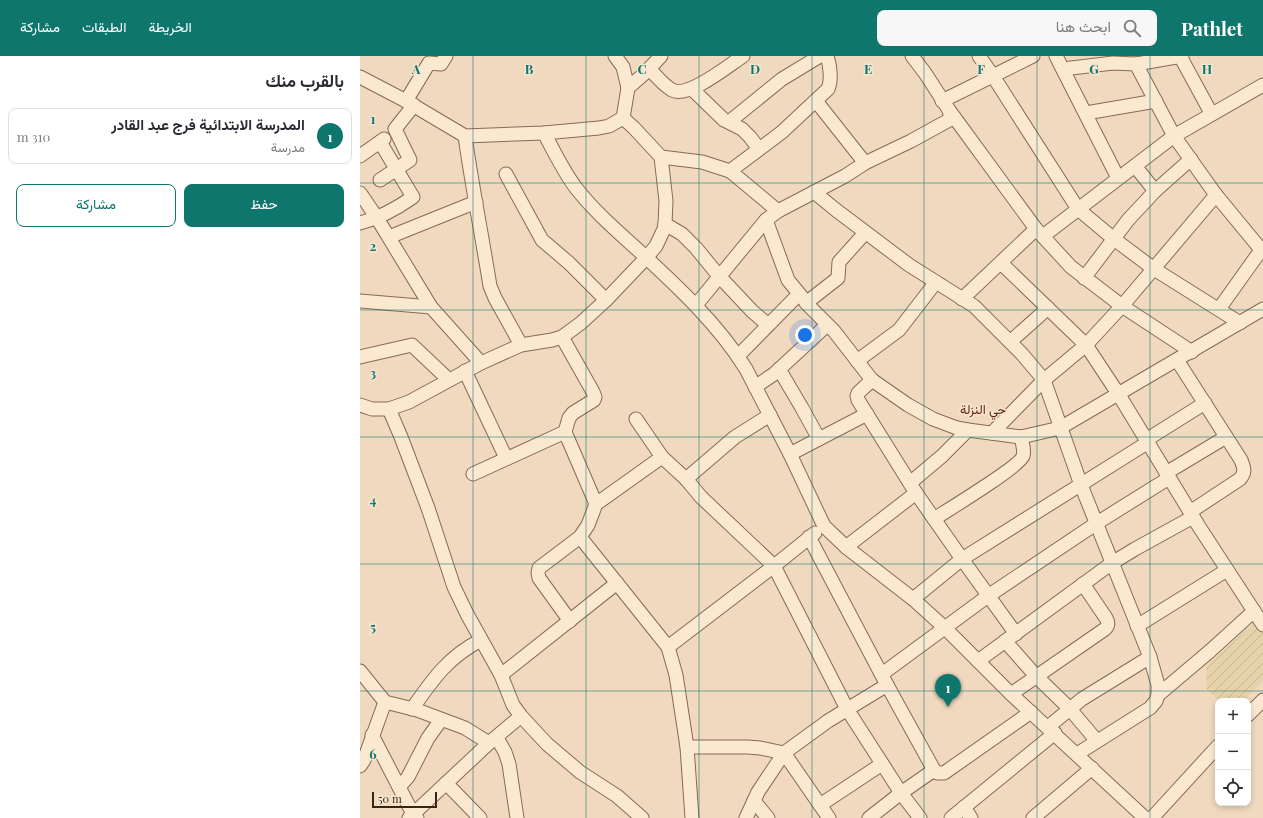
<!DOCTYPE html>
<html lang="ar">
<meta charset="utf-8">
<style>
body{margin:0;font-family:"Playfair Display",Vazirmatn,serif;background:#f7f7f7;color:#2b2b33;direction:rtl}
.controls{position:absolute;right:12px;bottom:12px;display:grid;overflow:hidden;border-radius:8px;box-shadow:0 2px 6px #0003}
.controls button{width:36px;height:36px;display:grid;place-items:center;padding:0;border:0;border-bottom:1px solid #e1e1e2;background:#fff;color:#2b2b33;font:20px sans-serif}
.scale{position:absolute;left:12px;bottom:10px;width:65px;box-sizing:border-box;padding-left:4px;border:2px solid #37251b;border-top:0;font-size:11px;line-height:14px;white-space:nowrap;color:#37251b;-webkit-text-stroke:3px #f7e5ce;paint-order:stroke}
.you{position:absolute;left:445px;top:279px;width:14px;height:14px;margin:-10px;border:3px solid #fff;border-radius:50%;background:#1a73e8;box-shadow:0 0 0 6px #1a73e833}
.badge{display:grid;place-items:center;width:26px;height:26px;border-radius:50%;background:#0f766e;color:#fff;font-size:13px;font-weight:700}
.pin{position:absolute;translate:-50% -33px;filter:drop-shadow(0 1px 2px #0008)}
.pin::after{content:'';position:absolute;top:21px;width:14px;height:12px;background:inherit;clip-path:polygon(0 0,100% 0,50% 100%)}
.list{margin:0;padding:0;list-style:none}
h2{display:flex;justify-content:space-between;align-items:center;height:52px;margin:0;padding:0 16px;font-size:17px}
h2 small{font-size:13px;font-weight:400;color:#7c7c81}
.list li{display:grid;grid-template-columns:26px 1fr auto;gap:12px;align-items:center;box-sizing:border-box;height:56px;margin:0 8px 8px;padding:0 8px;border:1px solid #e1e1e2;border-radius:8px}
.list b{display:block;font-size:15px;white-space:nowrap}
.list p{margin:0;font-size:13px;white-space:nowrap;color:#7c7c81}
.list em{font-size:13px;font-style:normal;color:#7c7c81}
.actions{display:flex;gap:8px;padding:12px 16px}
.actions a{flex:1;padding:9px 0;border:1px solid #0f766e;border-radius:8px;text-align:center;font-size:14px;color:#0f766e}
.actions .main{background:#0f766e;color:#fff}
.icon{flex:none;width:22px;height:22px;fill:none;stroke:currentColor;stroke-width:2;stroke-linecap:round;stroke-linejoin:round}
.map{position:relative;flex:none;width:903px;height:762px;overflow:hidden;direction:ltr}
header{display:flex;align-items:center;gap:24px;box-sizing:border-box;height:56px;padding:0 20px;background:#0f766e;color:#fff}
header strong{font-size:19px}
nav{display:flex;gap:22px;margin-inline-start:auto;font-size:14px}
.search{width:280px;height:36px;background:#f7f7f7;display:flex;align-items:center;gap:10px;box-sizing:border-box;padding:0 14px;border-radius:8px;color:#7c7c81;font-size:15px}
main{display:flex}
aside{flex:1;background:#fff}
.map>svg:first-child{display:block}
.farmland{fill:url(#farmland-furrows)}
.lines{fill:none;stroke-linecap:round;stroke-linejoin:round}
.minor-casing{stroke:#896956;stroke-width:15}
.minor{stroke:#fae8d1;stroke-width:13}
.grid{fill:none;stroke:#0f766e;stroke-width:1;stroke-opacity:0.55}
.labels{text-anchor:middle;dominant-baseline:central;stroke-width:3;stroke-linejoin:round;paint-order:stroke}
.neighbourhood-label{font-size:13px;fill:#661d19;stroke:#f7e5ce}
.grid-label{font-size:13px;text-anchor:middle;font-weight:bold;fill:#0f766e;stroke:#f7e5ce;stroke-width:3;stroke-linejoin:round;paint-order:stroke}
</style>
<header>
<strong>Pathlet</strong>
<div class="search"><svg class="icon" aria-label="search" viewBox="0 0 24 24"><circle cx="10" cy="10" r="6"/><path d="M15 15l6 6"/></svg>ابحث هنا</div>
<nav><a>الخريطة</a><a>الطبقات</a><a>مشاركة</a></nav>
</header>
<main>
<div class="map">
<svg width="903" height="762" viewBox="0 0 903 762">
<defs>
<pattern id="farmland-furrows" width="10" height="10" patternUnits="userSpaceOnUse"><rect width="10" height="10" fill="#e6d3ab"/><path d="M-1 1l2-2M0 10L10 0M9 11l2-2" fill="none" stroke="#c6b593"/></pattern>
</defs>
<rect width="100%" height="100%" fill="#f0d9be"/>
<!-- farmland -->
<polygon class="farmland" points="903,560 903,625 884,645 860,645 847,634 846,610 884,576"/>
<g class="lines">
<!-- minor casing -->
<g class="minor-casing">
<g id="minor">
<polyline points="255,0 263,11 268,32"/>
<polyline points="552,0 565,17 589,54 676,173 711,211 762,250 832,296"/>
<polyline points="619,0 633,20 718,153 754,183 794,213 880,267"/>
<polyline points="696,0 758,122"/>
<polyline points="820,0 851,57"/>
<polyline points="776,8 814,80 856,139 903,196"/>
<path d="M289 13C296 19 303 29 312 34 328 43 369 9 383 0"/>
<polyline points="703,13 753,7 776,8 822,0"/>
<polyline points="0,21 46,45 105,80 184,77 239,72 249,70 263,62"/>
<polyline points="332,33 364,64 382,73 390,81 399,93"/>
<polyline points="46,45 69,7 81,8 86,0"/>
<polyline points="456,45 505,107"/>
<polyline points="582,45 673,0"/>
<polyline points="726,57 796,45"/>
<polyline points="369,66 422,23 460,0"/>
<path d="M184 77C194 95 203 115 216 132 234 155 256 174 278 194 317 230 358 268 386 313L430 398 464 470 486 491 553 543 585 572 651 638 785 762"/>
<path d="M105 80C112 130 122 180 130 230L135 242 161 289"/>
<polyline points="0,100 24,83"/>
<polyline points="301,101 342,106 370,115 418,155"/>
<polyline points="775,110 795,135"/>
<path d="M370 115 422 76 468 33C472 24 470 9 467 0"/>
<polyline points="146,118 182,184 209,207 246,244"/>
<polyline points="20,124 50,104 35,73 54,49"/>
<polyline points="454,136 476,154 549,209 614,250 662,298 684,324 721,429 790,601 798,629 798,639 796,645 790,652 717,698"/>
<polyline points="0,137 17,162 71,251 121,307"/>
<polyline points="406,164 428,224 450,251 474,275 512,324 548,349 573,363 597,372 608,374 661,381 700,372 903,253"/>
<path d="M0 167C20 162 36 153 53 141L20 86"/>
<polyline points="305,168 322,178 336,192 359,220 392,255 408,269"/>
<polyline points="683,180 814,80 903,29"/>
<polyline points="29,181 116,146"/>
<polyline points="641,207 726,289 759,339 838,469 903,569"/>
<polyline points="724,222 768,164 795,135 831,103"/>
<polyline points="602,243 676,173"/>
<polyline points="0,245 71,251"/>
<polyline points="446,247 478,222 479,206 505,177"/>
<polyline points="336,249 406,164 418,155 485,120 505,107 551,85 591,63 589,54"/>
<polyline points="859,253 901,194"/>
<polyline points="650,286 688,252"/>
<polyline points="378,300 439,238"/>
<polyline points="0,301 52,289 89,324"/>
<path d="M817 304 881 404C884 412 886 416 880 423L830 456"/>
<polyline points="497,305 539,274 576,226"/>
<polyline points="419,313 442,352 459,383"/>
<polyline points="105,315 146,402"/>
<polyline points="512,324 498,337 497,340 498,344 556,437 602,503 656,578"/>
<polyline points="395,331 414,318 467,269"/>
<polyline points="0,349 12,353 29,353 49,346 121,307 161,289 192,284 202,281 221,267 246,244 286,202 296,190 304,173 305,168 306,145 301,101 274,72 263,62 268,32 285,17 301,0"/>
<polyline points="29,353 41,381 68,452 94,531 107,558 141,619 153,649 161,660 187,688 220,716 257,740 282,762"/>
<polyline points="276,363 302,401 326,423 341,441 414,510 487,653 541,737 560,762"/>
<polyline points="205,376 236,448"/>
<polyline points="632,377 684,324 726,289 762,250 856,139"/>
<polyline points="786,384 845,347"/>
<polyline points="430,398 507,358"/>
<polyline points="806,417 866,381"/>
<polyline points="113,418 205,376 209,362 213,357 234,344 235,341 233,336 202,281"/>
<polyline points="326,423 375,381 410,359"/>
<polyline points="550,427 582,400 608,374"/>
<path d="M574 463C588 454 660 410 663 400 665 394 662 387 661 381"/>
<polyline points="220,481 308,591 316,619 327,691 332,762"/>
<polyline points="449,481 527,629 574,714 577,717 584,717 671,656"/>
<polyline points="486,491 556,437"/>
<polyline points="553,543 602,503 787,387"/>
<polyline points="210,565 179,522 178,517 179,512 220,481 228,469 236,448 302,401"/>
<polyline points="777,570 867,514"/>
<polyline points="645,585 676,620 709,652 737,685"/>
<polyline points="308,591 414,510 455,477"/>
<polyline points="618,605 752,507 775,493 833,461"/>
<polyline points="0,615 25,646 57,654 105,672 129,687"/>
<polyline points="522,618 628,540 737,467 809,422"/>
<polyline points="141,619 257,527"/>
<path d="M651 638 745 573C748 570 749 567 746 562L723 528"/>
<polyline points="798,639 850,595 894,555"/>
<path d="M52 653C73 623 88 601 121 584"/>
<polyline points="888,659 903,644"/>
<polyline points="688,671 722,643 790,601"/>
<polyline points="12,679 53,758 57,762"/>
<polyline points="137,682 145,696 149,708 157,762"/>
<polyline points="327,691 387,691 400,692 424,697 469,762"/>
<polyline points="0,710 4,704 25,646"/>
<polyline points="86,727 120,762"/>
<polyline points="39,731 48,721 68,682 81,664"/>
<polyline points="394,745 408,762"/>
<polyline points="460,749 522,708"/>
<polyline points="604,751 611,762"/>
<polyline points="49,762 129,687 161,660"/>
<polyline points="386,762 398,736 424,697 468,665 527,629"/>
<polyline points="509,762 541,737 574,714"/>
<polyline points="591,762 695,677"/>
<polyline points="673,762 732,712"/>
<polyline points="792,762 858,690"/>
</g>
</g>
<!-- minor -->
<use href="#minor" class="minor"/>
</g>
<!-- grid -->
<path class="grid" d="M113 0V762M226 0V762M339 0V762M452 0V762M564 0V762M677 0V762M790 0V762M0 127H903M0 254H903M0 381H903M0 508H903M0 635H903"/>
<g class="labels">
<!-- neighbourhood labels -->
<g class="neighbourhood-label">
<text x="623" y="352">حي النزلة</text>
</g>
</g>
<g class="grid-label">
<text x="56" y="18">A</text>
<text x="169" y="18">B</text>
<text x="282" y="18">C</text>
<text x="395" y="18">D</text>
<text x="508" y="18">E</text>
<text x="621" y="18">F</text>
<text x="734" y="18">G</text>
<text x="847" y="18">H</text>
<text x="13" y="68">1</text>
<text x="13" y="195">2</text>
<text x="13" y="322">3</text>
<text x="13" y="449">4</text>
<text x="13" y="576">5</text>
<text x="13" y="703">6</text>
</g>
</svg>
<div class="controls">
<button>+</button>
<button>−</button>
<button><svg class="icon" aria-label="locate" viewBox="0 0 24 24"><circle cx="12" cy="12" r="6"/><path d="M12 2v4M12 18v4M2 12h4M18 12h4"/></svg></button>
</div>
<div class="scale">50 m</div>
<div class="you"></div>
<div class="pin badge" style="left:588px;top:651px">1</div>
</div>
<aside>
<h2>بالقرب منك<small></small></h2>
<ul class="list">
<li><span class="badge">1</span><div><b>المدرسة الابتدائية فرج عبد القادر</b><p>مدرسة</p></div><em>310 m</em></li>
</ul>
<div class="actions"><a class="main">حفظ</a><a>مشاركة</a></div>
</aside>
</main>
